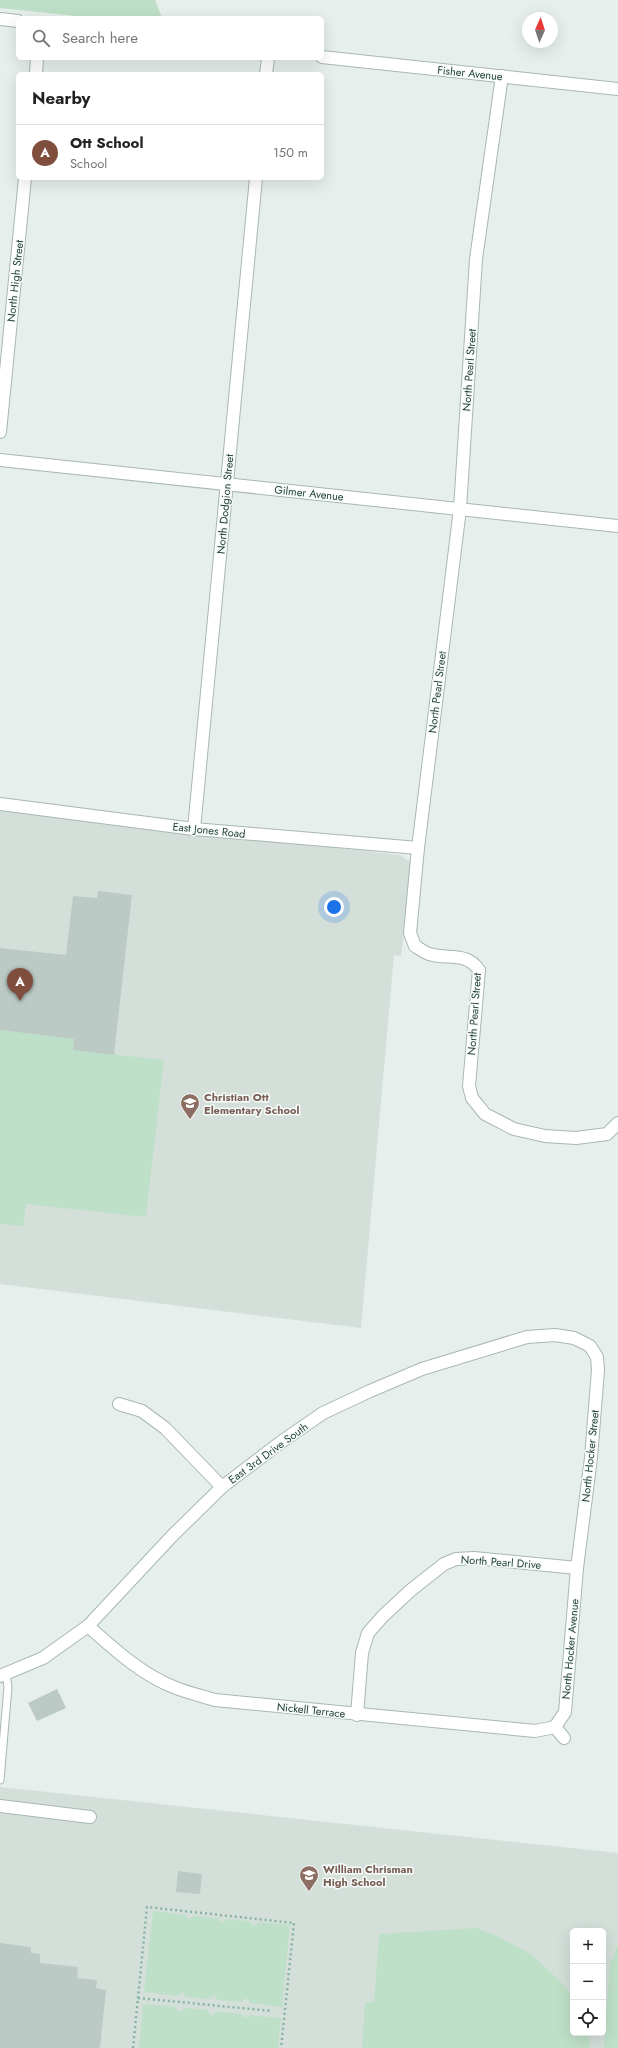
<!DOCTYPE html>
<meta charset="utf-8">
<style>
body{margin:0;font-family:Jost,sans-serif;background:#f6f6f6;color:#222}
.controls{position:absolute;right:12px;bottom:12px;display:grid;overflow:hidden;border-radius:6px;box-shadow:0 4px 16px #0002}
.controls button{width:36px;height:36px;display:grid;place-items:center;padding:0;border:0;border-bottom:1px solid #e0e0e0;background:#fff;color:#222;font:20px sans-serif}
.compass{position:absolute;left:522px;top:12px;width:36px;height:36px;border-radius:50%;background:#fff;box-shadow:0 4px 16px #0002;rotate:3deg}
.you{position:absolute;left:334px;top:907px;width:14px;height:14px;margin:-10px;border:3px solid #fff;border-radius:50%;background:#1a73e8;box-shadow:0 0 0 6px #1a73e833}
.badge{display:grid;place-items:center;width:26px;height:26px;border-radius:50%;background:#804e3d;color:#fff;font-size:13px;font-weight:700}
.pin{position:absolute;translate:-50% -33px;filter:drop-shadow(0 1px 2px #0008)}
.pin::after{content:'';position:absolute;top:21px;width:14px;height:12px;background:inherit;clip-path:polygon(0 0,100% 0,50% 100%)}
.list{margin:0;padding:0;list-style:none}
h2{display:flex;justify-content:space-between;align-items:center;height:52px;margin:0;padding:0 16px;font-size:17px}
h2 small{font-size:13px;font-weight:400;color:#767676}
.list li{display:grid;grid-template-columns:26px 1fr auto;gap:12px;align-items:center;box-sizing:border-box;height:56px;padding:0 16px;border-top:1px solid #e0e0e0}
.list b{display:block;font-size:15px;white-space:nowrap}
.list p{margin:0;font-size:13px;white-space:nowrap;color:#767676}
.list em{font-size:13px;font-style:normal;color:#767676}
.icon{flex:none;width:22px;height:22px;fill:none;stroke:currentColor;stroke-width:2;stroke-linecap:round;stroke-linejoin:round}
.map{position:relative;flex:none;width:618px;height:2048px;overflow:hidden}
.search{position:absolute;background:#fff;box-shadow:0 4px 16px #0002;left:16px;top:16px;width:308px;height:44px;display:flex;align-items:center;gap:10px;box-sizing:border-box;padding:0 14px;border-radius:6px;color:#767676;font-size:15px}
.panel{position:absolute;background:#fff;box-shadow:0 4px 16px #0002;left:16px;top:72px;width:308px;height:108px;border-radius:6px}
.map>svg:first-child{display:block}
.built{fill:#d4dfda;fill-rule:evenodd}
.green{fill:#bfe0c8}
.building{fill:#bbcac4}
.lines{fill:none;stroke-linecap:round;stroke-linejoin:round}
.lane-casing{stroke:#a8b8b2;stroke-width:9}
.street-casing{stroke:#a8b8b2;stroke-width:14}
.path{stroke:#86b3a5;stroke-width:2.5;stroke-dasharray:2 3;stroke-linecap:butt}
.lane{stroke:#fff;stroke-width:7}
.street{stroke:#fff;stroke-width:12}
.labels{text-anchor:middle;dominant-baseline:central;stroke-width:3;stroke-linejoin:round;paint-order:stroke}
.street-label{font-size:11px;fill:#24423a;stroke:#f7fbf9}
.education-label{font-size:11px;font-weight:bold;fill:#785e54;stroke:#f7fbf9;text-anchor:start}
</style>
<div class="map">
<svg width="618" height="2048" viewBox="0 0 618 2048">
<rect width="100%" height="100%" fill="#e6efeb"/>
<!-- built -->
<g class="built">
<polygon points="0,810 400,855 410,862 412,875 401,956 394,955 361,1328 0,1284"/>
<path d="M0 1787 618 1853V2048H0ZM573 1931H603V2033H573Z"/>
</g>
<!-- green -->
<g class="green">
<polygon points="0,0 155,0 162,18 96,18 0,8"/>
<polygon points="0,1030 74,1039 73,1050 164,1060 146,1217 26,1204 23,1226 0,1224"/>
<polygon points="153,1911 185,1915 189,1920 194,1916 217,1918 221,1923 226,1919 249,1921 254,1926 259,1922 290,1925 282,2007 251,2003 246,1998 241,2002 218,2000 214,1995 208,1999 186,1997 182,1992 177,1996 144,1992"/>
<polygon points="476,1928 497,1936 531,1954 562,1983 573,1998 573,2033 587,2033 591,2048 362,2048 365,2002 374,2002 379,1934"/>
<polygon points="618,1945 618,2048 604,2048 610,1964"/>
<polygon points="143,2004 175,2007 180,2012 185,2008 208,2010 212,2016 217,2011 241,2014 245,2018 250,2015 281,2018 278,2048 139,2048"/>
</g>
<!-- building -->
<g class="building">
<polygon points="98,891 132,895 114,1055 73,1050 74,1039 0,1030 0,948 66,955 73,896 97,898"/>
<polygon points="57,1689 66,1708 37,1721 28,1703"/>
<polygon points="178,1871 202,1874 200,1894 176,1892"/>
<polygon points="0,1943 31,1947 31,1953 40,1954 40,1963 78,1967 77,1978 97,1980 96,1988 106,1990 100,2048 0,2048"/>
</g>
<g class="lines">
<!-- lane casing -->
<g class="lane-casing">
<polyline id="lane" points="0,1780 8,1687 6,1673"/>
</g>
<!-- street casing -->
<g class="street-casing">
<g id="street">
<polyline points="0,19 18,21"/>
<polyline points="322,57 618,89"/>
<polyline points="36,74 37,58"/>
<polyline points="266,74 268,58"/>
<path d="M502 76 476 259 460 509 418 848 410 933 415 946C420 949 424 952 429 954 448 960 466 951 479 970L469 1086 472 1098 485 1114 514 1129 545 1136 576 1138 607 1134 618 1123"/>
<polyline points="0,432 25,178"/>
<polyline points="0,460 618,526"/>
<polyline points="0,804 194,829 418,848"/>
<polyline points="194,829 256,178"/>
<polyline points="119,1404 142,1411 165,1428 222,1487"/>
<path d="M88 1626C115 1650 142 1675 176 1688 189 1693 202 1696 215 1700L535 1731 555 1727"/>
<polyline points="0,1676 43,1658 88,1626 172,1536 222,1487 281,1442 323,1413 370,1391 422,1369 527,1337 555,1335 574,1338 590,1346 597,1357 598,1370 591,1458 577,1568 565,1712 555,1727"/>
<polyline points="357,1715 362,1653 368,1633 383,1616 411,1590 444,1564 456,1559 474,1558 577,1568"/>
<polyline points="555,1727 564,1738"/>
<polyline points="0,1806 90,1817"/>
</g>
</g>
<!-- path -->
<g class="path">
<polyline points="138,1998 272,2011"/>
<polyline points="133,2048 147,1907 294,1923 281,2048"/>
</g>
<!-- lane -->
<use href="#lane" class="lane"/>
<!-- street -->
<use href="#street" class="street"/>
</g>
<!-- icons -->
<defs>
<g id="school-pin" transform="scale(1)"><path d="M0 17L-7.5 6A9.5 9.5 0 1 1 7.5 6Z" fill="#8d6e63" stroke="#f7fbf9"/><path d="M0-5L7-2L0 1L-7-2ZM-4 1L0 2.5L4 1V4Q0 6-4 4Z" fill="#fff"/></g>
</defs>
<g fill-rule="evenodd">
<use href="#school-pin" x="190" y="1103"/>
<use href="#school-pin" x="309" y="1875"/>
</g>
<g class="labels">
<!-- street labels -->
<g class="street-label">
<text transform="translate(470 73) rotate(6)">Fisher Avenue</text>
<text transform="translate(15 281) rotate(-84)">North High Street</text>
<text transform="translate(469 370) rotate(-86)">North Pearl Street</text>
<text transform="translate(309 493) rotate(6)">Gilmer Avenue</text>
<text transform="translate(225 504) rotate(-85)">North Dodgion Street</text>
<text transform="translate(437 692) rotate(-83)">North Pearl Street</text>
<text transform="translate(209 830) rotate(6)">East Jones Road</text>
<text transform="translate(474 1014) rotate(-86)">North Pearl Street</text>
<text transform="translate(268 1453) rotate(-36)">East 3rd Drive South</text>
<text transform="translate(590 1456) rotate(-84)">North Hocker Street</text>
<text transform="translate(501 1562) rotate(4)">North Pearl Drive</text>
<text transform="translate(570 1649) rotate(-85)">North Hocker Avenue</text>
<text transform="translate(311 1710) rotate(6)">Nickell Terrace</text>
</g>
<!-- education labels -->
<g class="education-label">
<text x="204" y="1097">Christian Ott<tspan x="204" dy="13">Elementary School</tspan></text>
<text x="323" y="1869">William Chrisman<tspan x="323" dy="13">High School</tspan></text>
</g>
</g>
</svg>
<div class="controls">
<button>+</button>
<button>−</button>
<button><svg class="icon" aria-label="locate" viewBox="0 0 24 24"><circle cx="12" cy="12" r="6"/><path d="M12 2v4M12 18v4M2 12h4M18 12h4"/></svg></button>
</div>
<svg class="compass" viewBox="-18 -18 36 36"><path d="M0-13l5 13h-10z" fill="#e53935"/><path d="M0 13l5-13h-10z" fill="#767676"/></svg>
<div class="you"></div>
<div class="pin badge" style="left:20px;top:1001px">A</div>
<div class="search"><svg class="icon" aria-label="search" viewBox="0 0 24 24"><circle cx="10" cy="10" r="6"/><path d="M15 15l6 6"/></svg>Search here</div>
<section class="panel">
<h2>Nearby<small></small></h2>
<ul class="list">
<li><span class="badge">A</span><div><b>Ott School</b><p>School</p></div><em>150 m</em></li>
</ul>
</section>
</div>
